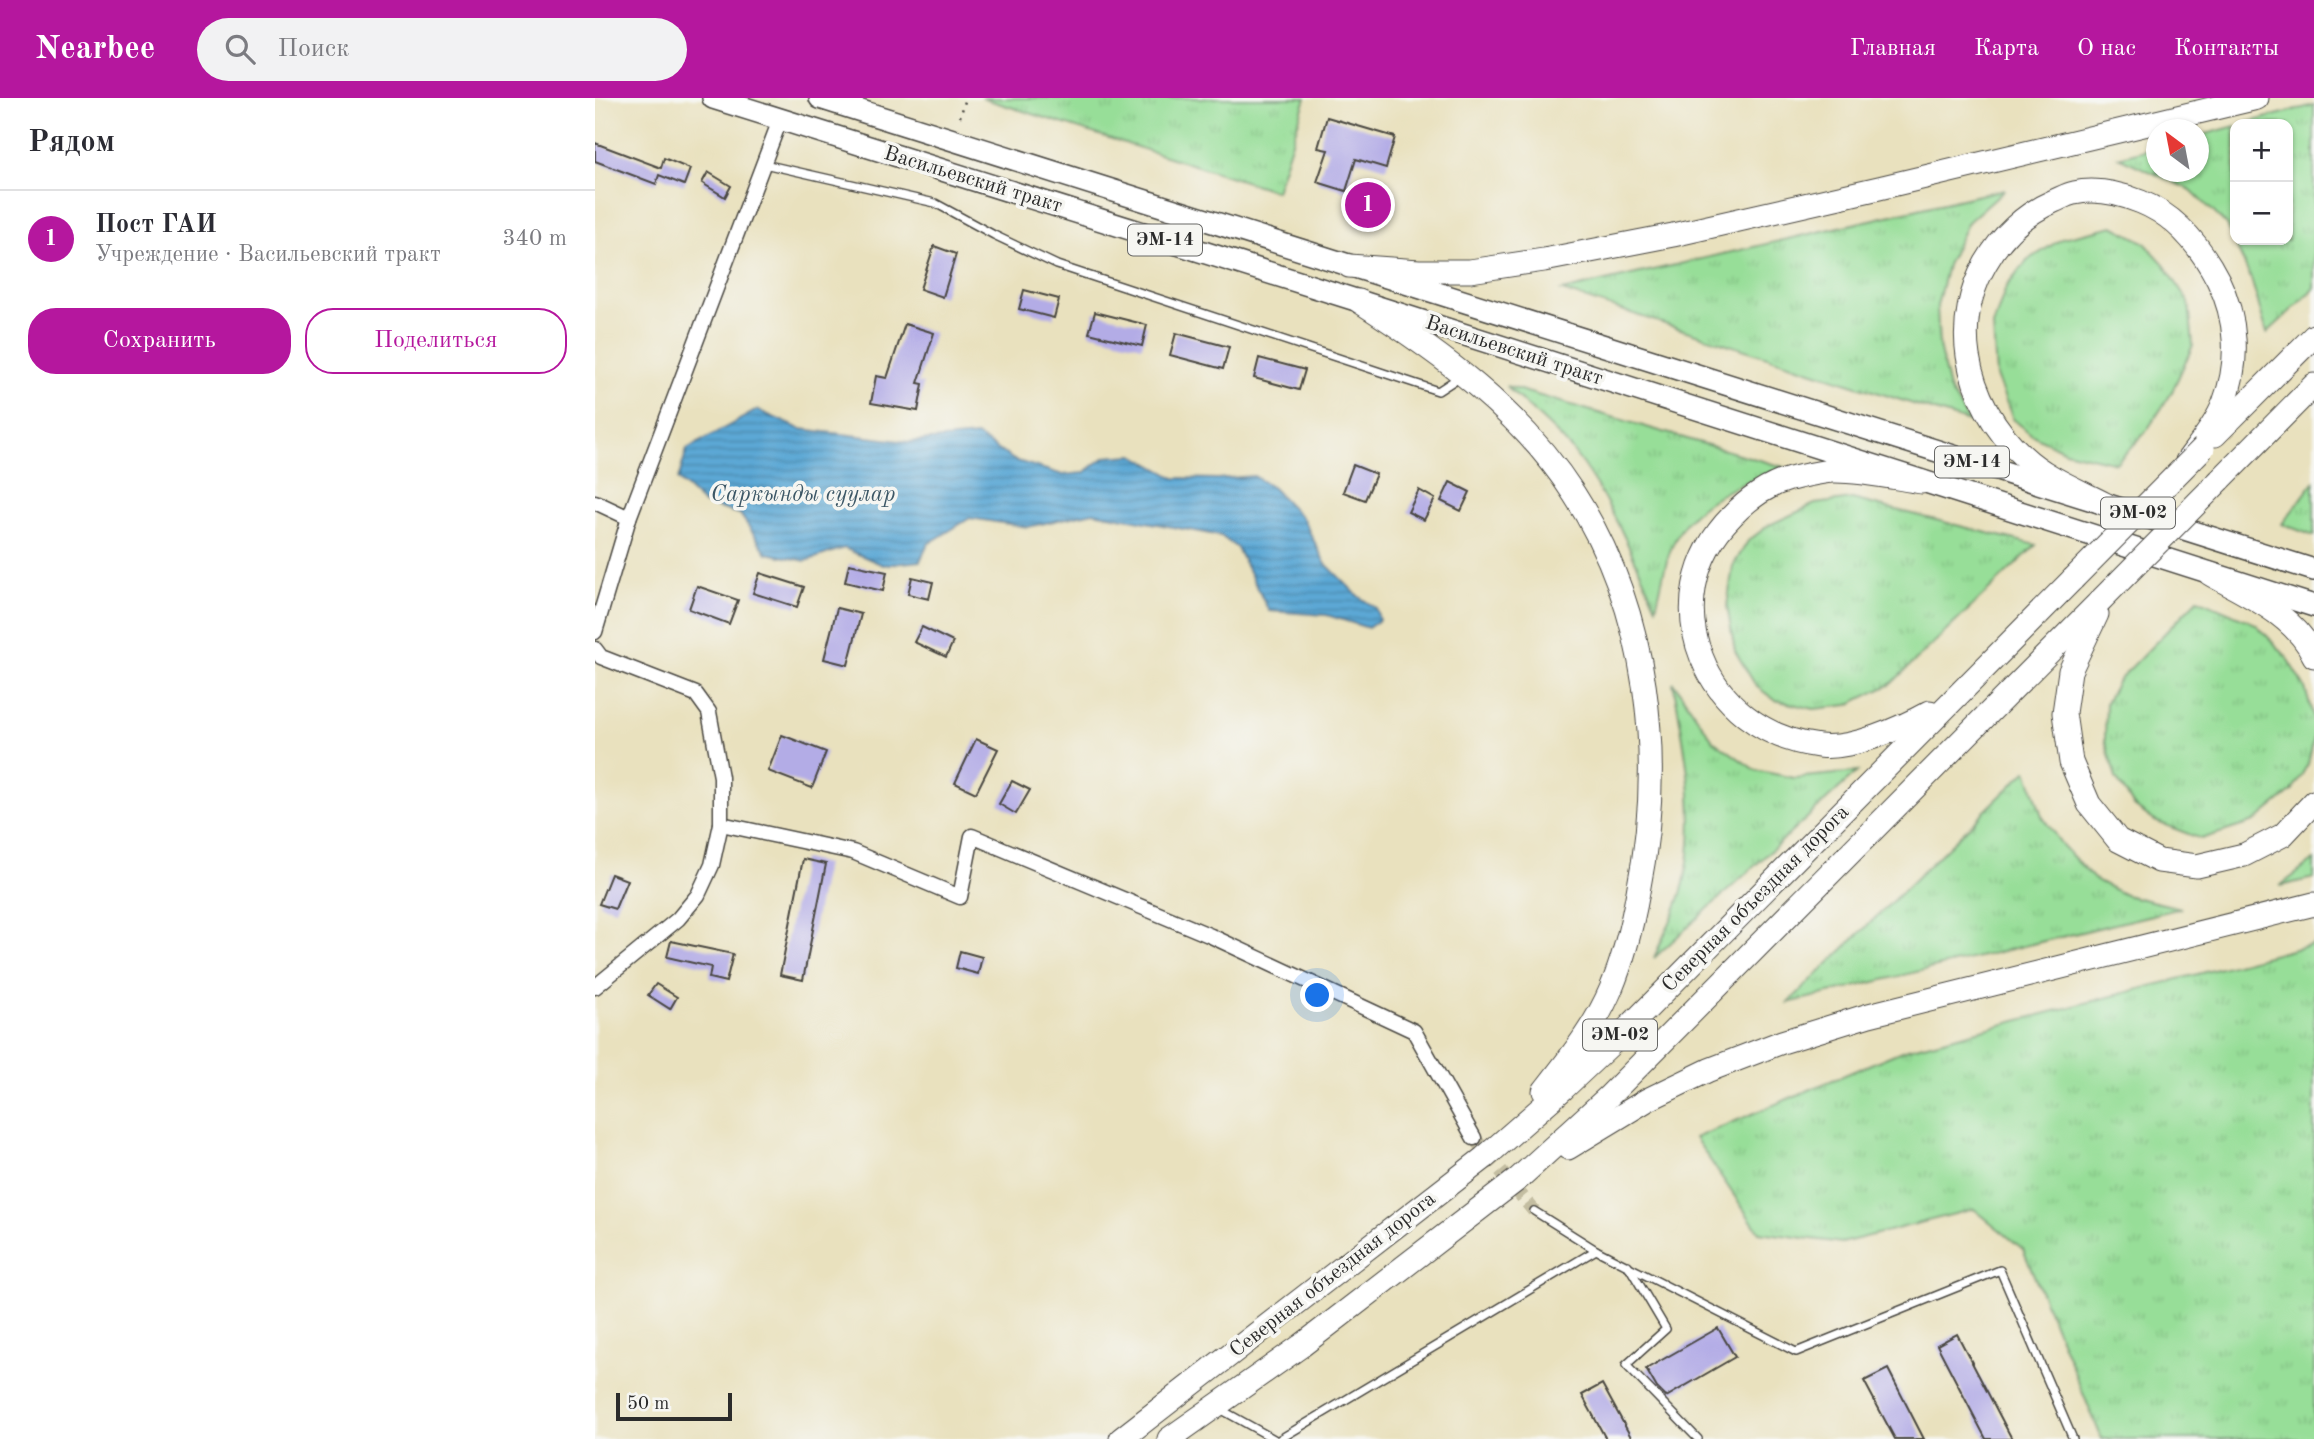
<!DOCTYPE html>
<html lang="ru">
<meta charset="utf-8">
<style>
body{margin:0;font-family:"Old Standard TT",serif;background:#f2f2f3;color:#2b2b33}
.controls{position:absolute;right:21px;top:21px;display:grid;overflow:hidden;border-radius:14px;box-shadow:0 2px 5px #0004}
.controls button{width:63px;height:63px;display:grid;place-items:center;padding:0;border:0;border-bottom:2px solid #e1e1e2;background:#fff;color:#2b2b33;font:35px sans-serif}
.compass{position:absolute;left:1551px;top:21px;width:63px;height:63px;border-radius:50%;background:#fff;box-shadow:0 2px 5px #0004;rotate:328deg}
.scale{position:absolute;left:21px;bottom:18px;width:116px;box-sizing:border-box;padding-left:7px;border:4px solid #2b2b2b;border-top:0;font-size:19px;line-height:24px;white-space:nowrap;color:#2b2b2b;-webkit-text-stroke:5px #f6f6f2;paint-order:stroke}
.you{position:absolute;left:723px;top:898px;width:24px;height:24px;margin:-18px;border:5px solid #fff;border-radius:50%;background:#1a73e8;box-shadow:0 0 0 10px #1a73e833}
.badge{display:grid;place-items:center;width:46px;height:46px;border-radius:50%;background:#b5179e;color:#fff;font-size:23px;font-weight:700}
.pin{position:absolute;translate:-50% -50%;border:4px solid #fff;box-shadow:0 2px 7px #0006}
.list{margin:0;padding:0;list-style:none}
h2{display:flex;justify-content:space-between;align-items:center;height:91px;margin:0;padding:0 28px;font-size:30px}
h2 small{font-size:23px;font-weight:400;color:#7c7c81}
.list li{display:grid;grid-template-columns:46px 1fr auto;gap:21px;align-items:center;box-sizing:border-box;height:98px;padding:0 28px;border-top:2px solid #e1e1e2}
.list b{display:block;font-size:26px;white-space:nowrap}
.list p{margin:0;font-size:23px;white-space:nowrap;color:#7c7c81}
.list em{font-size:23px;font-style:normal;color:#7c7c81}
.actions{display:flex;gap:14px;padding:21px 28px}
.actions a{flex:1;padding:16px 0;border:2px solid #b5179e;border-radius:28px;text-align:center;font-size:24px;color:#b5179e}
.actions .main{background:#b5179e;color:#fff}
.icon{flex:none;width:38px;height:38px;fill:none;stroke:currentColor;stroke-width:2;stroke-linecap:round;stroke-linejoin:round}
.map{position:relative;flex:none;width:1719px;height:1341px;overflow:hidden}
header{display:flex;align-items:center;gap:42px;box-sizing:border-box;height:98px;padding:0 35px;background:#b5179e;color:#fff}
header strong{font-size:33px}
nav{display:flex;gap:38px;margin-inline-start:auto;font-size:24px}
.search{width:490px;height:63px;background:#f2f2f3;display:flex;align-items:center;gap:18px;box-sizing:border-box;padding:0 24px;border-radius:38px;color:#7c7c81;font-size:26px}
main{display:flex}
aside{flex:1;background:#fff}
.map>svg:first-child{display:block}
.grass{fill:url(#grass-tufts);stroke:#618462;stroke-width:2}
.water{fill:url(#water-rules);stroke:#446a80;stroke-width:2}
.building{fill:#b3ace6}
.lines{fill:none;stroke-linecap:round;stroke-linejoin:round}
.minor-tunnel{stroke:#c3bda1;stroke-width:14;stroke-dasharray:14 7;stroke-linecap:butt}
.service-casing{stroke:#484641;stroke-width:10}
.minor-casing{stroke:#484641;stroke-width:17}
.primary-casing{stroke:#484641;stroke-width:24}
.trunk-casing{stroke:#484641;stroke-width:25}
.path{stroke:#484641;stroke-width:2.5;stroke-dasharray:2 5;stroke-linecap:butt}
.service{stroke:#fff;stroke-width:7}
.minor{stroke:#fff;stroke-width:14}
.primary{stroke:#fff;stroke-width:21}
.trunk{stroke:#fff;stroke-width:23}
.trunk-bridge-casing{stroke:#484641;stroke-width:25;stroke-linecap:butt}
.trunk-bridge{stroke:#fff;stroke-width:23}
.labels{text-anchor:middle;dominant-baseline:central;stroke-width:7;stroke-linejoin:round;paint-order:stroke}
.shield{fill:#f6f6f2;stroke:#686867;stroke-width:2}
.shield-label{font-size:19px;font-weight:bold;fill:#2b2b2b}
.street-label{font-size:21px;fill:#2b2b2b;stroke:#f6f6f2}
.water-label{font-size:23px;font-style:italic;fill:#3c5766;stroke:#f6f6f2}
</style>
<header>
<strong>Nearbee</strong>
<div class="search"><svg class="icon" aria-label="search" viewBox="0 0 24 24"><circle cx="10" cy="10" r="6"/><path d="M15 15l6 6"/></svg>Поиск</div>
<nav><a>Главная</a><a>Карта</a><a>О нас</a><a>Контакты</a></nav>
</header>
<main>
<aside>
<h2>Рядом<small></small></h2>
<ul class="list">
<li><span class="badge">1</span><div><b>Пост ГАИ</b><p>Учреждение · Васильевский тракт</p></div><em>340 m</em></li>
</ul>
<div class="actions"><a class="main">Сохранить</a><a>Поделиться</a></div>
</aside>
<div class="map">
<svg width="1719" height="1341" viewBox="0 0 1719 1341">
<defs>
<pattern id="grass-tufts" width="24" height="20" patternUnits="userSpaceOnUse" patternTransform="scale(1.75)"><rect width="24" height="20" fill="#97de98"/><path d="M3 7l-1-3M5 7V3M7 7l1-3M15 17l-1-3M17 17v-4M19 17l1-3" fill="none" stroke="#82bf83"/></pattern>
<pattern id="water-rules" width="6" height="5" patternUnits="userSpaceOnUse" patternTransform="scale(1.75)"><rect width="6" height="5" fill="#5ca8d5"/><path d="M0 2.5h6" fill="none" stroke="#4c89ad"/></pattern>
</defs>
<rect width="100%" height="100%" fill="#f6f6f2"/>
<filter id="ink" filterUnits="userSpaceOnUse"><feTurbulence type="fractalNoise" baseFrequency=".0143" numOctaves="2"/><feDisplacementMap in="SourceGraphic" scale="14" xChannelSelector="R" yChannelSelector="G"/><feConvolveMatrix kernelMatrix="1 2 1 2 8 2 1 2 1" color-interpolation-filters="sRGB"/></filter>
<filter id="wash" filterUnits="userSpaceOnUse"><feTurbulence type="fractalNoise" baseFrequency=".00686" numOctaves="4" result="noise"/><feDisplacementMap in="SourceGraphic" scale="28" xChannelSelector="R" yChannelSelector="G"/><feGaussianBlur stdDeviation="1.57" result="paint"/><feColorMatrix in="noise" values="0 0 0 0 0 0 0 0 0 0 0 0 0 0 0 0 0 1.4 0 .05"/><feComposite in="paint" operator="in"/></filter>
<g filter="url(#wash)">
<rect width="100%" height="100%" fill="#e9e1be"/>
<!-- grass -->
<g class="grass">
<polygon points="387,0 711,0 681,93"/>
<polygon points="1719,7 1719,191 1672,235 1656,181 1632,127 1596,92 1523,59 1561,49 1562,74 1604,74 1604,38 1640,28 1640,142 1693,142 1693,26 1647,26"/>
<polygon points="1410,91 1373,124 1352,167 1342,208 1344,248 1354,291 1374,324 967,193"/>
<polygon points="1518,128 1549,144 1569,166 1594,205 1598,247 1576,296 1550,335 1521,365 1470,353 1437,337 1418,321 1401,278 1398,228 1411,189 1432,163 1468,140"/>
<path d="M911 288 1188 369C1149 385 1101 400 1081 440 1070 460 1067 487 1061 509 1037 455 1014 399 977 352 958 329 932 309 911 288Z"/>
<polygon points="1719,384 1719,438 1687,426"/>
<polygon points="1257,401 1441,447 1296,586 1253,607 1219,611 1180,602 1161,588 1140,553 1132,508 1138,468 1153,443 1174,427 1220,406"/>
<polygon points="1603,501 1661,526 1690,557 1710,590 1719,622 1719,640 1713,666 1697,693 1659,724 1606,741 1560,723 1539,708 1521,680 1510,642 1511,605 1522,584"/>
<path d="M1078 584 1118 642 1160 672 1199 680 1262 674 1059 860C1069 836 1083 811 1089 785 1105 719 1090 650 1078 584Z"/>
<polygon points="1432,672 1447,718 1467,747 1499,781 1530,797 1586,810 1193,905"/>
<polygon points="1719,762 1719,780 1685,788"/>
<polygon points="1719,846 1719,1341 1507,1341 1428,1151 1379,1111 1247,1145 1164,1134 1100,1040 1309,952"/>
</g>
<!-- water -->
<polygon class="water" points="162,312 205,331 314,344 382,338 419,362 468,377 489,375 510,359 539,357 580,380 622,381 659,378 678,390 708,421 730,465 763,498 781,510 784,522 773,530 732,517 674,513 642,450 626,438 498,414 433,429 375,420 333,446 325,463 288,467 249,450 211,463 172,455 145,416 109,406 83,382 92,351"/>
<g id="blocks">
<!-- building -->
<g class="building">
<polygon points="732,19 800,39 791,70 761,61 751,93 722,84 733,52 723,50"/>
<polygon points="0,45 66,70 69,60 95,71 89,87 64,77 61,86 0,63"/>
<polygon points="113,74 136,88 130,99 107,85"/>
<polygon points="759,92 789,103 782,122 752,110"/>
<polygon points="339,148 361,156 348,199 325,191"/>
<polygon points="429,192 464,201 459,220 424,211"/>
<polygon points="500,214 552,227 547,248 494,235"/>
<polygon points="310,226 339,235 323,285 328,286 323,313 276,305 281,278 292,280"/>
<polygon points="581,235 634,249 628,271 575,257"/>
<polygon points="664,260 710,272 704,292 659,280"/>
<polygon points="758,367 781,376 770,402 748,394"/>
<polygon points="855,384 875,394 866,413 846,403"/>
<polygon points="824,392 840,401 829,422 813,414"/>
<polygon points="254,466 292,474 288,493 250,484"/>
<polygon points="165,475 209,489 202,509 158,495"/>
<polygon points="317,479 338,484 334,501 313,496"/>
<polygon points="102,488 143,502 134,526 94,511"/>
<polygon points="242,510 266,516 253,567 229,561"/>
<polygon points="327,529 358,544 351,559 319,544"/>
<polygon points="187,637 231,654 217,690 173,673"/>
<polygon points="381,641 403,651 381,695 360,685"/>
<polygon points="417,683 435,692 421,716 404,706"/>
<polygon points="208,761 231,766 208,882 185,877"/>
<polygon points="16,776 32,782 20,811 4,806"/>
<polygon points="76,843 138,856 131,884 114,880 116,869 72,859"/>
<polygon points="365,853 387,859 383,876 361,870"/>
<polygon points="61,886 82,899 75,911 53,897"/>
<polygon points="1123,1230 1140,1259 1071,1299 1062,1290 1051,1271"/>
<polygon points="1362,1236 1417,1341 1391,1341 1342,1247"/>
<polygon points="1293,1271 1329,1341 1300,1341 1269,1283"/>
<polygon points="1007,1286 1037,1341 1011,1341 987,1297"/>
</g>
</g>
</g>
<g filter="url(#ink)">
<use href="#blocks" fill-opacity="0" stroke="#484641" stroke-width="2"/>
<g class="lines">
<!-- minor-tunnel -->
<polyline class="minor-tunnel" points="879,1040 939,1113"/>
<!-- service casing -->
<g class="service-casing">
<g id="service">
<polyline points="169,66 340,105 399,137 462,167 843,293 866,278"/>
<polyline points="939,1113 1001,1152"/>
<polyline points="1033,1167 1071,1231 1031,1267 1103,1341"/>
<polyline points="625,1311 679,1341"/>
<polyline points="685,1341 1001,1152 1201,1254 1405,1172 1478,1341"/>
</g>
</g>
<!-- minor casing -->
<g class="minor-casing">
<g id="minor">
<polyline points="0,404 34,420"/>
<polyline points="0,534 34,420 185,22"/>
<polyline points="0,551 6,559 101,596 114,614 126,679 126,726 117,767 103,797 83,821 0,889"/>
<polyline points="126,726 258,754 365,799 377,738 616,838 819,933 879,1040"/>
</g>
</g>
<!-- primary casing -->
<g class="primary-casing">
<g id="primary">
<polyline points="118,0 764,203 1719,508"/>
<polyline points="225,0 1719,472"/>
</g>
</g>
<!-- trunk casing -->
<g class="trunk-casing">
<g id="trunk">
<polyline points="754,168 824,173 875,173 949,162 1078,137 1284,90 1662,0"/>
<path d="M764 203C845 255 926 313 979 396 1054 513 1070 660 1043 794 1037 827 1029 860 1016 891 1000 929 974 961 949 993"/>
<polyline points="1620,337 1719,238"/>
<polyline points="1625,382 1719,287"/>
<path d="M1327 384C1300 380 1263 372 1237 373 1223 374 1208 378 1195 381 1173 387 1152 402 1137 418 1054 502 1110 634 1224 648 1257 652 1306 630 1335 614"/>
<path d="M1510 406C1483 392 1450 379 1428 358 1399 332 1379 296 1373 258 1363 193 1401 128 1459 103 1466 100 1473 96 1479 95 1501 90 1526 96 1546 104 1581 118 1606 149 1623 182 1642 220 1645 264 1629 305 1621 326 1605 345 1592 363"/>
<path d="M1615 476C1652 497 1700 517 1719 558"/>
<polyline points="1502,516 1475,573 1469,615 1476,664 1494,706 1523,742 1564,763 1602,768 1649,757 1688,737 1719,704"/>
<polyline points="973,1050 1052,1002 1114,972 1187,944 1274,917 1719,806"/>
<polyline points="526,1341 889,1060 969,990 1035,928 1478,481"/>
<polyline points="574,1341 706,1248 923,1081 1013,999 1504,504"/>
</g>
</g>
<!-- path -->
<polyline class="path" points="365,19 371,0"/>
<!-- service -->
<use href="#service" class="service"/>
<!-- minor -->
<use href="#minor" class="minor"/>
<!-- primary -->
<use href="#primary" class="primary"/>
<!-- trunk -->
<use href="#trunk" class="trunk"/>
<!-- trunk-bridge casing -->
<g class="trunk-bridge-casing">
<g id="trunk-bridge">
<polyline points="1478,481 1608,350"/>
<polyline points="1504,504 1625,382"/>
</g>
</g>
<!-- trunk-bridge -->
<use href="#trunk-bridge" class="trunk-bridge"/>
</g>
</g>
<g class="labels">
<!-- shield labels -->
<g class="shield">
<rect x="533" y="126.5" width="74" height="31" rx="5"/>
<rect x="1340" y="348.5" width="74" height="31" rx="5"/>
<rect x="1506" y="399.5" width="74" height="31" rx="5"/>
<rect x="988" y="921.5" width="74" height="31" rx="5"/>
</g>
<g class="shield-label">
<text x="570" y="142">ЭМ-14</text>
<text x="1377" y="364">ЭМ-14</text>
<text x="1543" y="415">ЭМ-02</text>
<text x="1025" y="937">ЭМ-02</text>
</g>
<!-- street labels -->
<g class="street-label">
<text transform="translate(378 82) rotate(17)">Васильевский тракт</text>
<text transform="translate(919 253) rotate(18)">Васильевский тракт</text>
<text transform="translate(1161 801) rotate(-45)">Северная объездная дорога</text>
<text transform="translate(738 1177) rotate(-38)">Северная объездная дорога</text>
</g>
<!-- water labels -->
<g class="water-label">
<text x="208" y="396">Саркынды суулар</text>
</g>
</g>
</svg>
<div class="controls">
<button>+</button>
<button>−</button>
</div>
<svg class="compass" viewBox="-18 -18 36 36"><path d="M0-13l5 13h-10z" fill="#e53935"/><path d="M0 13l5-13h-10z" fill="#7c7c81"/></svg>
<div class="scale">50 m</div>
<div class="you"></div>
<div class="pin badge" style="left:773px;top:107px">1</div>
</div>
</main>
